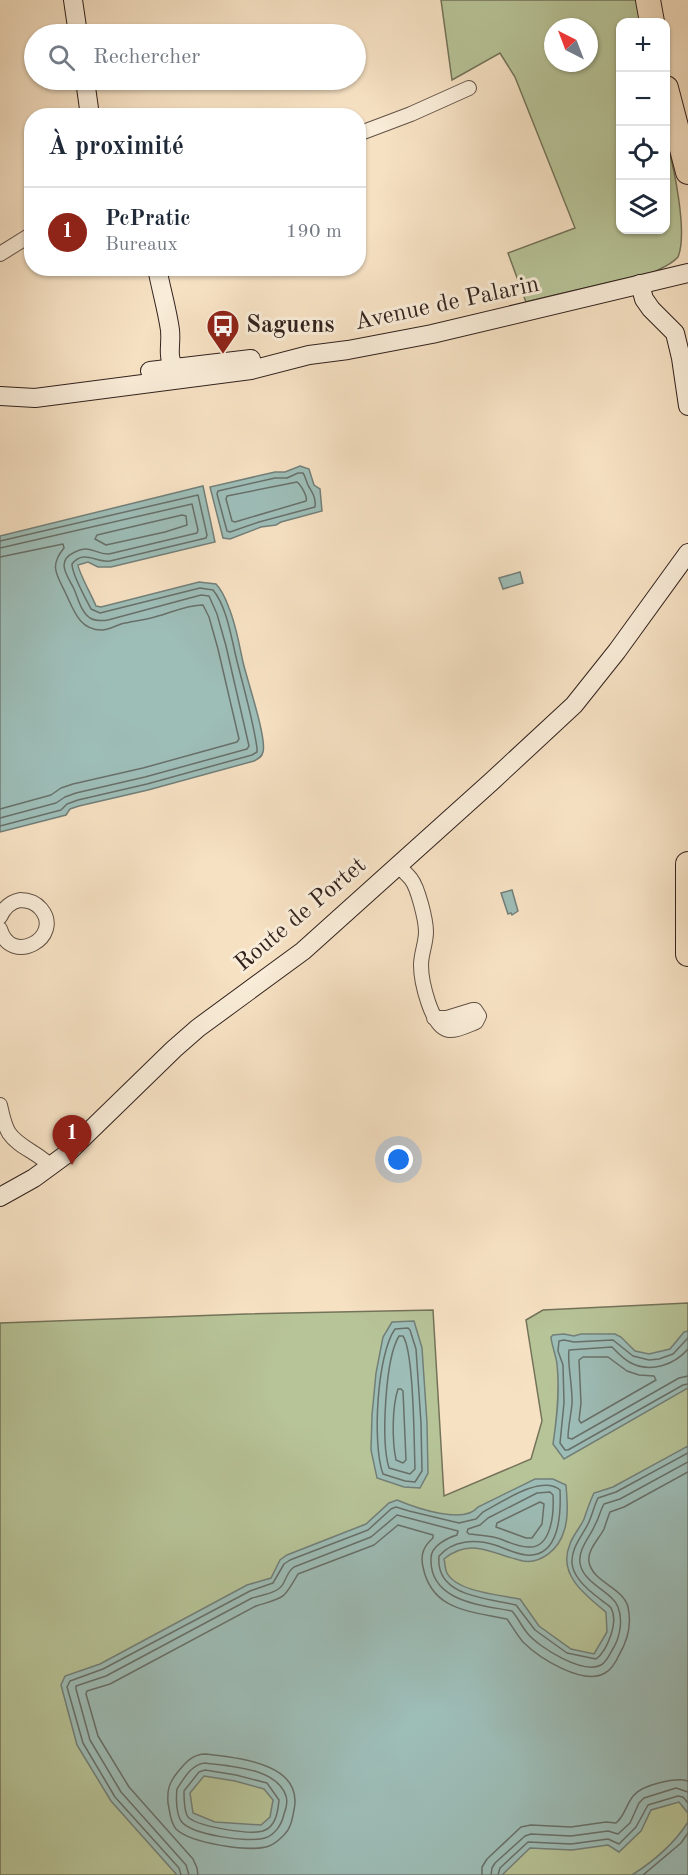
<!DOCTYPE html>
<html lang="fr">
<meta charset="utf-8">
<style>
body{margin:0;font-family:"Old Standard TT",serif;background:#f2f2f3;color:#1f2937}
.controls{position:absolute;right:18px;top:18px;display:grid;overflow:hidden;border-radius:12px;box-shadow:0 2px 4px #0004}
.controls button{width:54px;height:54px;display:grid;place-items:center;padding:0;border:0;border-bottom:2px solid #e0e1e3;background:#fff;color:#1f2937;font:30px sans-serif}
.compass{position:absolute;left:544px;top:18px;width:54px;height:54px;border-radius:50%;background:#fff;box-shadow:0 2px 4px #0004;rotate:318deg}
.you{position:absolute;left:399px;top:1160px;width:21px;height:21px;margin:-15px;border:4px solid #fff;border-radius:50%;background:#1a73e8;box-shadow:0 0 0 9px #1a73e833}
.badge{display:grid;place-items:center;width:39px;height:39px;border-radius:50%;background:#8f2418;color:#fff;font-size:20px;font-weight:700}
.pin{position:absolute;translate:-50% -50px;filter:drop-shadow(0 2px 3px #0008)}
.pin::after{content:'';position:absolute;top:32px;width:21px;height:18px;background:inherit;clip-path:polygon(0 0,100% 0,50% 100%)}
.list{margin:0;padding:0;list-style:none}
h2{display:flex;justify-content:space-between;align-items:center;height:78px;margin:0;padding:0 24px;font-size:26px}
h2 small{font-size:20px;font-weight:400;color:#747a83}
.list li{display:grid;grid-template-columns:39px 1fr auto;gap:18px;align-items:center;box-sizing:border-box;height:90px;padding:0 24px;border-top:2px solid #e0e1e3}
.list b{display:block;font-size:22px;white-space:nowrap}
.list p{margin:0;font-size:20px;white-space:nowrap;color:#747a83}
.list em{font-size:20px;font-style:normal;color:#747a83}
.icon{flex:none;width:33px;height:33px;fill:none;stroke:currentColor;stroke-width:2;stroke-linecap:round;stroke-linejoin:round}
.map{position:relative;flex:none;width:688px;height:1875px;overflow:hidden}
.search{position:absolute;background:#fff;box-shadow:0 2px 4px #0004;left:24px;top:24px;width:342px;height:66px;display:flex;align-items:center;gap:15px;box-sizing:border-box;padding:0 21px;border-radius:33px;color:#747a83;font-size:22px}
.panel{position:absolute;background:#fff;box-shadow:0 2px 4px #0004;left:24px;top:108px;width:342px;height:168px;border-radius:24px}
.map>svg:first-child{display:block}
.green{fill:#b7c498;stroke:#74735a;stroke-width:1.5;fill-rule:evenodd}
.water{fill:#9dbdb7;stroke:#727f79;stroke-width:1.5;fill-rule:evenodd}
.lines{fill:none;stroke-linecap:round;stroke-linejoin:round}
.shore{stroke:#68706a;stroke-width:1.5}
.street-casing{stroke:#635246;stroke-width:16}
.secondary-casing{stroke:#32221d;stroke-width:20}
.highway-casing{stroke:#32221d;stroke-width:26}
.street{stroke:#f9ecd8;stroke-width:14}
.secondary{stroke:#f9ecd8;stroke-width:18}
.highway{stroke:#f6e1c3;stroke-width:24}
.labels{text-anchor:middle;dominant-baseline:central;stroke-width:6;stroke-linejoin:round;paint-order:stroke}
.street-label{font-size:24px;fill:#32221d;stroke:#f9ecd8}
.poi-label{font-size:24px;font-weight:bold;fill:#32221d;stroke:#f9ecd8;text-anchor:start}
</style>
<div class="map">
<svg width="688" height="1875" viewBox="0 0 688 1875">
<rect width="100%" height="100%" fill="#f6e1c3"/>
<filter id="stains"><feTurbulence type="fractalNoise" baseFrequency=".00333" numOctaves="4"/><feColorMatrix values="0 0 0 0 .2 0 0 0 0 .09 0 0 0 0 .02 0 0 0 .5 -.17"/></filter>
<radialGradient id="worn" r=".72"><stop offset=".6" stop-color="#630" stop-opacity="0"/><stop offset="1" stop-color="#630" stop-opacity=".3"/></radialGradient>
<!-- green -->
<g class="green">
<path d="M441 0H637L641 22H620V230H666V139C674 167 688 233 678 257 672 264 662 268 654 272L526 302 508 253 575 228 515 77 500 53 452 80ZM553 27H589V63H553Z"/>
<polygon points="688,1303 688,1875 0,1875 0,1323 246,1314 433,1310 444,1496 531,1459 542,1421 526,1320 543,1310"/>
</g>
<!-- water -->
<g class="water">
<polygon points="300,466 309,469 314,485 320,489 322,511 281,522 276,525 261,527 230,539 223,538 210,487 275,472 285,472"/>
<path d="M203 486 215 542 111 567H98L88 562 78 565C79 573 92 596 96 606L101 607 199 582 216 584C223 591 226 600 229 608 236 625 239 644 243 662 247 680 267 738 263 752 262 757 258 759 254 761L148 790 79 806 70 809 66 815 0 832V536Z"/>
<polygon points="520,572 523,583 503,589 499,578"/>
<polygon points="512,890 518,911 512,915 511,913 508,914 501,893"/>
<polygon points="414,1321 422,1348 427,1423 428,1473 420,1488 404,1487 377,1478 371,1450 372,1415 376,1373 383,1337 392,1322"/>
<path d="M688 1331V1388L564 1459 553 1444C557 1417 560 1391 557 1364 556 1355 552 1347 551 1337L553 1335 564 1334 574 1336 581 1334H615L621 1337 635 1351 649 1354 670 1349 684 1332Z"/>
<path d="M688 1446V1813L679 1802 651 1810 641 1831 619 1852 608 1845 572 1850 530 1848 502 1875H177L111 1801 77 1745 61 1685 65 1676 100 1664 247 1585 271 1578 280 1560 287 1555 366 1524 389 1503 397 1500C416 1508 464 1525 478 1507L535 1479H553L566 1485C567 1499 569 1517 564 1531 559 1549 541 1564 523 1561 494 1555 471 1536 444 1559 445 1563 445 1569 447 1573 457 1592 501 1595 520 1599L539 1626 571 1649 594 1654 607 1632 606 1612C585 1595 557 1574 570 1544 573 1535 580 1528 584 1519 587 1510 590 1501 594 1493L613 1487ZM204 1776 235 1781 264 1789 273 1800 270 1817 261 1825 215 1822 193 1813 190 1793Z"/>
<path d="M688 1822V1875H632C654 1861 674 1844 688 1822Z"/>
</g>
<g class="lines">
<!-- shore -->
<g class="shore">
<path d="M298 473H303C306 477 306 482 309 487 313 494 316 498 315 507L259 522 230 532 227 531 217 494 218 491 275 478H287Z"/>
<path d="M297 482C301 485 308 497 306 501L235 522 232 521 226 499 227 496Z"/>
<polygon points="182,515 186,516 187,525 165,532 106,545 95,539 97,535"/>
<path d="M0 541 198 495 207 535 206 538 110 561C96 563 84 549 72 564 72 575 85 597 91 609L100 613 200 588 213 590C228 608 232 643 238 665 245 693 253 720 257 748V752L252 755 147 784 78 800 67 804 61 810 0 826"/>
<path d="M0 548 192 504 198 530 197 533 109 554C95 555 91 543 73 553 55 562 69 578 74 589 78 598 81 612 90 618 95 621 101 621 108 620L201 595 209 596 217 614 226 646 249 746 247 749 145 777 76 793 65 797 56 803 0 818"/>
<path d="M0 557 63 544 64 548C48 567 58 576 66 594 74 611 80 631 103 630 110 629 115 626 121 624 133 621 146 620 158 616 172 612 188 605 203 605L209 617 218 649 239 739 237 742 143 768 73 784 61 788 51 795 0 809"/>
<path d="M408 1328 410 1330 416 1349 421 1423 422 1471 415 1482 405 1481 383 1474C372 1444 377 1354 395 1329Z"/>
<path d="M403 1336C414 1352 414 1444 415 1469L410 1474 389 1468C381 1442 385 1359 399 1336Z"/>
<polyline points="688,1338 673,1354 659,1359 649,1360 633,1356 613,1340 574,1342 564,1340 559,1341 558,1351 563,1365 564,1403 560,1443 565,1450 568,1450 683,1385 688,1384"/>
<path d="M688 1349C674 1365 651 1373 631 1363 623 1359 618 1353 612 1347L569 1350C567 1363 573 1388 572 1404 571 1415 568 1427 568 1438L572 1439 679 1378 688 1376"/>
<polygon points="583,1357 608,1357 627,1371 639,1375 654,1376 656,1380 581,1423 579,1420 581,1403 579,1360"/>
<path d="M398 1389H401L403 1391 406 1460 403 1463 396 1460C392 1441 392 1407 398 1389Z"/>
<path d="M550 1492 553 1495C554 1512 552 1549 528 1547 517 1547 507 1541 497 1538 488 1535 478 1535 469 1534L467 1532 468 1529 480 1525 488 1518 537 1493Z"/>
<polygon points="540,1502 544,1504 542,1524 532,1538 526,1538 496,1527 497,1523"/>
<path d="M206 1754C238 1758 304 1763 294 1810 292 1820 291 1828 284 1835 280 1839 275 1844 269 1846 251 1853 190 1843 176 1829 170 1822 170 1812 168 1803 167 1790 169 1783 177 1773 185 1763 192 1754 206 1754Z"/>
<path d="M205 1763C230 1766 277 1768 286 1796 288 1802 286 1809 284 1814 282 1824 275 1835 265 1838 249 1843 191 1835 181 1821 176 1813 176 1797 177 1789 184 1778 192 1764 205 1763Z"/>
<path d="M205 1770 236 1775 267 1783 279 1800C278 1811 276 1827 263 1831 249 1835 201 1827 189 1818 184 1814 184 1798 184 1791L199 1772Z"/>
<path d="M181 1875 179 1868 115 1797 83 1743 67 1687 70 1681 103 1669 250 1591 273 1583 284 1564 290 1560 368 1530 391 1509 396 1507 409 1511 459 1523 476 1519 483 1512C502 1502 542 1474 560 1490 561 1513 560 1558 526 1555 515 1554 505 1548 495 1545 475 1539 453 1540 439 1556 435 1597 488 1598 516 1605L535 1630 567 1653 596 1659C607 1651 619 1622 611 1608 609 1605 603 1602 600 1599 589 1591 573 1578 572 1563 571 1548 582 1536 588 1524 592 1516 594 1506 598 1498L616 1492 688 1453"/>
<path d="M189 1875 186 1865 121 1792 90 1740 76 1689V1686L106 1676 252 1598C262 1595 278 1593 283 1584 287 1577 288 1571 294 1567L371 1537 397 1515 458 1531 457 1535C447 1538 431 1546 431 1558 429 1602 482 1605 512 1611 518 1618 522 1627 528 1634 539 1647 583 1675 601 1665 607 1662 610 1653 614 1647 620 1636 623 1620 618 1607 613 1592 583 1584 580 1563 578 1549 590 1537 595 1525 599 1518 600 1511 604 1504L620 1499 688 1462"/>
<path d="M198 1875 197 1868 193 1859 129 1787 98 1736 86 1694 87 1691 110 1684 256 1606C285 1597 283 1600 298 1574L374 1545 398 1525 433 1535V1538C424 1546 420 1554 423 1567 432 1611 470 1611 507 1619 512 1626 517 1635 523 1642 539 1658 583 1686 605 1673 612 1669 616 1662 619 1655 628 1640 632 1625 628 1607 623 1587 593 1583 589 1562 587 1550 599 1539 604 1529 606 1523 608 1517 610 1512L624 1507 688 1472"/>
<path d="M482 1875V1867L487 1859 521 1827 531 1825 571 1827 606 1822 616 1823C625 1816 626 1804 634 1795 643 1785 675 1777 688 1781"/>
<polyline points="491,1875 492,1868 495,1863 525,1836 531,1834 571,1836 608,1831 618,1834 630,1823 639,1803 644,1798 676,1788 688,1792"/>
<polyline points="498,1875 500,1868 528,1842 571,1844 608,1839 619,1844 636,1827 648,1805 678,1796 683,1797 688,1803"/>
<polyline points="643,1875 681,1843 688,1833"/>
</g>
<!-- street casing -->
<g class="street-casing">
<g id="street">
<polyline points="358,134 411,114 469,88"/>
<polyline points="0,254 32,234"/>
<path d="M398 865C402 870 407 874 411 879 418 888 426 920 426 932 426 943 421 954 421 965 421 980 431 1028 449 1030 457 1031 468 1025 476 1022L479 1016 475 1010H473L447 1018H434"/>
<path d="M0 917C4 908 10 902 20 900 28 900 36 903 41 909 64 937 11 967 0 929"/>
<path d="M0 1105C2 1114 4 1125 9 1133 19 1148 40 1153 51 1167"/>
</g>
</g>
<!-- secondary casing -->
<g class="secondary-casing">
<g id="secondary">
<polyline points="73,0 78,34"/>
<polyline points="85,80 90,116"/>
<path d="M157 268C161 289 167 309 170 330 172 350 164 357 180 375"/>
<polyline points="640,284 644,299 651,309 675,333 681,358 688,406"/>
<polyline points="150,371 251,359"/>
<polyline points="0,396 35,398 251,370 309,355 348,350 432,334 688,273"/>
<polyline points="0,1197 34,1178 64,1156 174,1049 198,1028 303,951 491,782 574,705 617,651 688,553"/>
</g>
</g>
<!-- highway casing -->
<g class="highway-casing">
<g id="highway">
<polyline points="648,0 652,22"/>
<polyline points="666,88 688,172"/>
<polyline points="688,864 688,954"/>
</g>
</g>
<!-- street -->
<use href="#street" class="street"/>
<!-- secondary -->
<use href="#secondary" class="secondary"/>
<!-- highway -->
<use href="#highway" class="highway"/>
</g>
<!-- icons -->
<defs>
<g id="bus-pin" transform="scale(1.725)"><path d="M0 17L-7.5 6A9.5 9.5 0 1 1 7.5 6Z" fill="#8f2418" stroke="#f9ecd8"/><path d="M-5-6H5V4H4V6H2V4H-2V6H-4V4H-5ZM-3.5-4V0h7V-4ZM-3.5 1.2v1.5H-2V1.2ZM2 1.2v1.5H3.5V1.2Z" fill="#fff"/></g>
</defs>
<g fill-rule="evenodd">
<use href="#bus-pin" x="223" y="326"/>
</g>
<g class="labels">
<!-- street labels -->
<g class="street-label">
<text transform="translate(447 304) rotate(-12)">Avenue de Palarin</text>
<text transform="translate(301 915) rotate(-40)">Route de Portet</text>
</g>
<!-- poi labels -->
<g class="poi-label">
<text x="246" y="326">Saguens</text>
</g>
</g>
<rect width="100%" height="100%" filter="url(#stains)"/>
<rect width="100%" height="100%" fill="url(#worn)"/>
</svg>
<div class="controls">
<button>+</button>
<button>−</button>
<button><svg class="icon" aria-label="locate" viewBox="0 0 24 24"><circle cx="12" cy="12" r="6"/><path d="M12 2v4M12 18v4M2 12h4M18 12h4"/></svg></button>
<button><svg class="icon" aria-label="layers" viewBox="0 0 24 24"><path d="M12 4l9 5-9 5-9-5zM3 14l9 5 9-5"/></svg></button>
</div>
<svg class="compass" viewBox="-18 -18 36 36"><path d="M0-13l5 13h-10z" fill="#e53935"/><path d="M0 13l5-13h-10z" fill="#747a83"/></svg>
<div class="you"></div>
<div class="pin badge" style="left:72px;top:1165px">1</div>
<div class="search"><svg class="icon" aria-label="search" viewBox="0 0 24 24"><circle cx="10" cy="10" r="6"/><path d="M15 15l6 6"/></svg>Rechercher</div>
<section class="panel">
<h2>À proximité<small></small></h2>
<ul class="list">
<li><span class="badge">1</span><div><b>PcPratic</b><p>Bureaux</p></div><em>190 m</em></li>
</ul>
</section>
</div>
